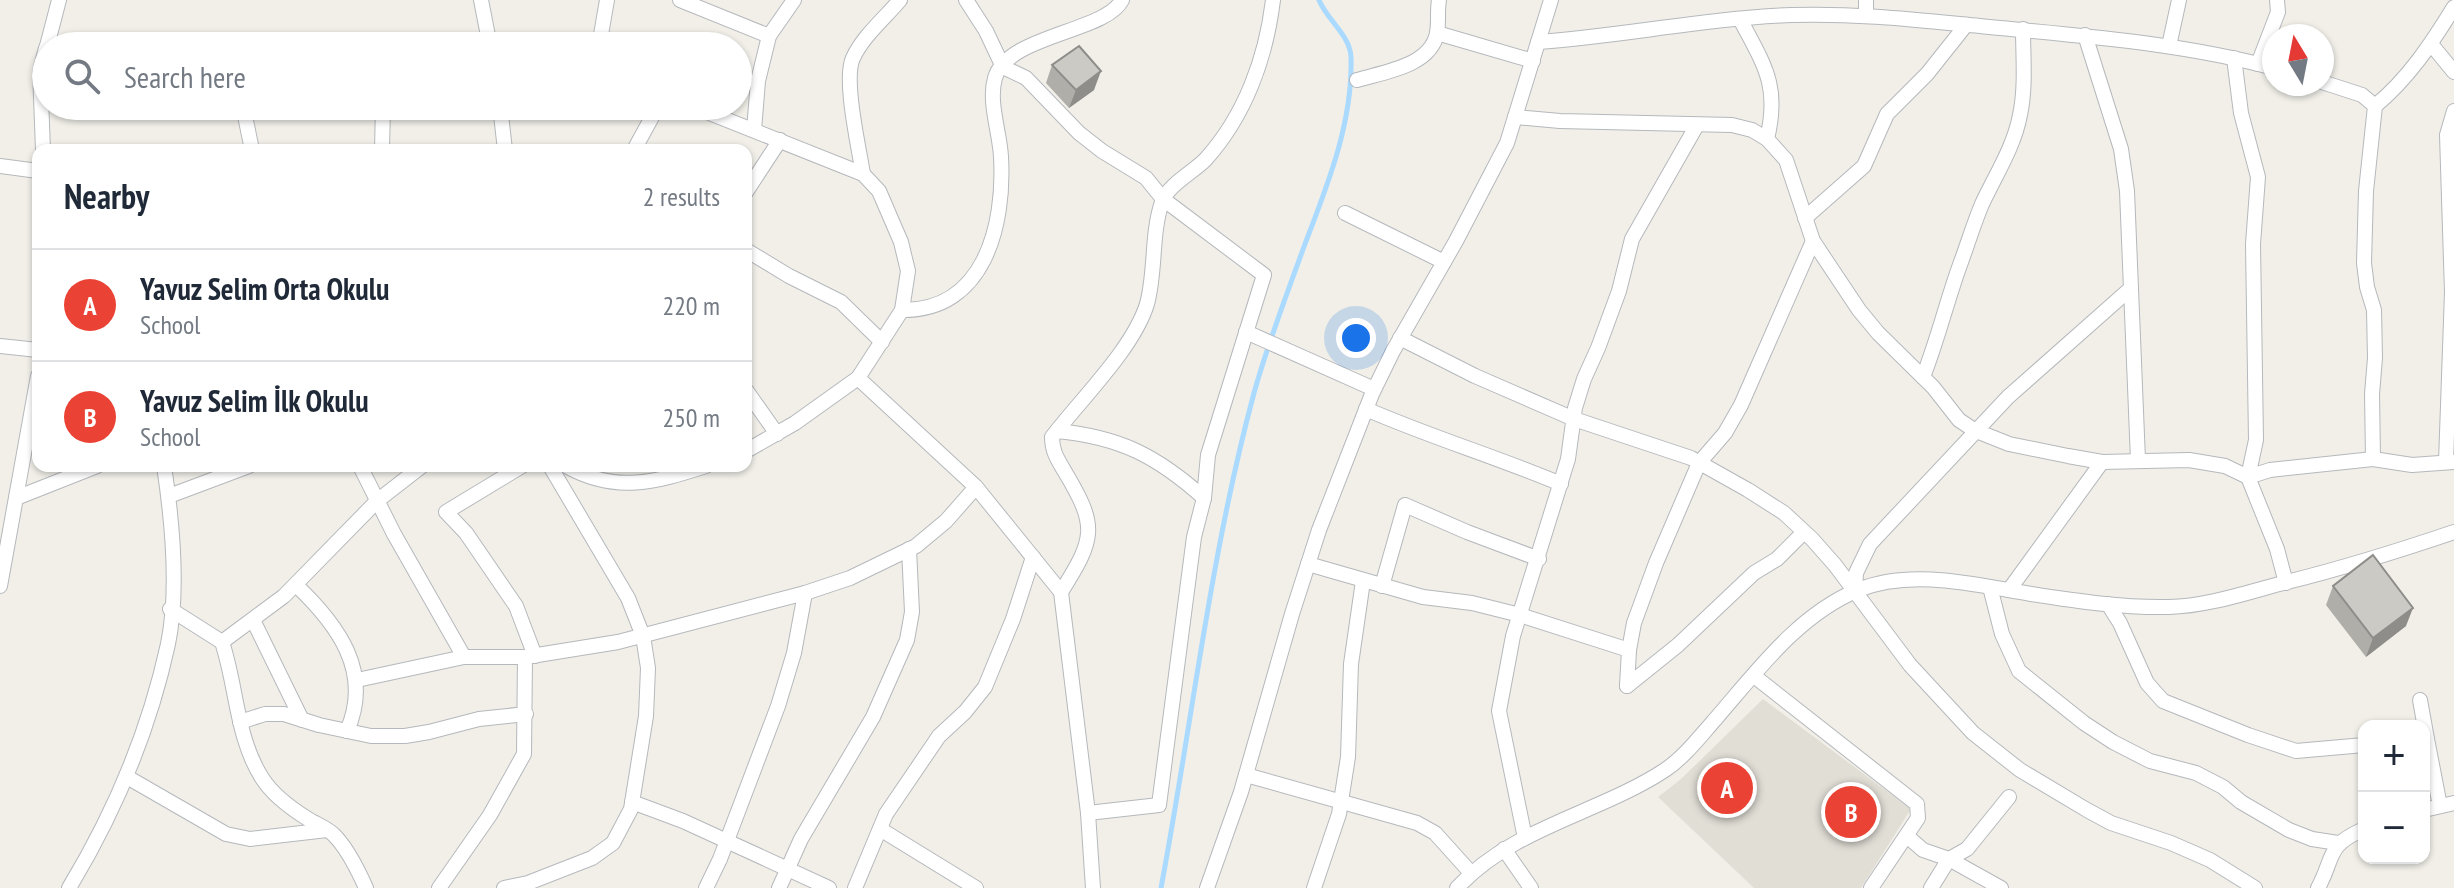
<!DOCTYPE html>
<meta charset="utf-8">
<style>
body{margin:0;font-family:"PT Sans Narrow",sans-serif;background:#f6f6f7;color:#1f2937}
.controls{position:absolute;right:24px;bottom:24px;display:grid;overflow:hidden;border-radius:16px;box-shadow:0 2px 6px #0004}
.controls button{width:72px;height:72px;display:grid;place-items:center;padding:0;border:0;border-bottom:2px solid #e0e1e3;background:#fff;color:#1f2937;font:40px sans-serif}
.compass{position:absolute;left:2262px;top:24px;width:72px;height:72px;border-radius:50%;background:#fff;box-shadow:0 2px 6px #0004;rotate:350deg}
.you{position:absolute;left:1356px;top:338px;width:28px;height:28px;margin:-20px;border:6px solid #fff;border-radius:50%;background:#1a73e8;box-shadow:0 0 0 12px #1a73e833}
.badge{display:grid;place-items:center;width:52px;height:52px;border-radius:50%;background:#ea4335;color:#fff;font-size:26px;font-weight:700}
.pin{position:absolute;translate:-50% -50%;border:4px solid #fff;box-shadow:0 2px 8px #0006}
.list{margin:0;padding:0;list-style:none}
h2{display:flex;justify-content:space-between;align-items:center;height:104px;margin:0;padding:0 32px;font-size:34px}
h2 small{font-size:26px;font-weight:400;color:#747a83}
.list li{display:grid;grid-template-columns:52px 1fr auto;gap:24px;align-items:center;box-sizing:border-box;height:112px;padding:0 32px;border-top:2px solid #e0e1e3}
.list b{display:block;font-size:30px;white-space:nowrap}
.list p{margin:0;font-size:26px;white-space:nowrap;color:#747a83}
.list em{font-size:26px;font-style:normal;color:#747a83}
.icon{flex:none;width:44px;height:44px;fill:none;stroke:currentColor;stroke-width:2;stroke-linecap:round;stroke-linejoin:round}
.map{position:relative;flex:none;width:2454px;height:888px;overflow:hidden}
.search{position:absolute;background:#fff;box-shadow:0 2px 6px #0004;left:32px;top:32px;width:720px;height:88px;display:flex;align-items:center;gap:20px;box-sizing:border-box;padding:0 28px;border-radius:44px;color:#747a83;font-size:30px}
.panel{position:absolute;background:#fff;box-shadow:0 2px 6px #0004;left:32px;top:144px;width:720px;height:328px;border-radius:16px}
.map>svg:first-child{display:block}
.education{fill:#e1ded6}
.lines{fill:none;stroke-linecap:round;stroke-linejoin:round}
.stream{stroke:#aadaff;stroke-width:5}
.street-casing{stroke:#b5b8bc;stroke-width:16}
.street{stroke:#fff;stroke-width:14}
.wall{fill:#afaea9}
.shaded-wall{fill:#8f8d8a}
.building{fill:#cccac5;stroke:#8f8d8a;stroke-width:2}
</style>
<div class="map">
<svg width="2454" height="888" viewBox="0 0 2454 888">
<rect width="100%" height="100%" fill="#f1efe8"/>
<!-- education -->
<polygon class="education" points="1763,699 1911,809 1861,888 1754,888 1658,797 1681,779"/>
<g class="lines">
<!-- stream -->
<path class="stream" d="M1161 888C1192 723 1210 556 1254 393 1268 343 1287 293 1305 244 1328 184 1353 122 1351 57 1350 35 1327 20 1319 0"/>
<!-- street casing -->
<g class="street-casing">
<g id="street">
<polyline points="481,0 490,46"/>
<polyline points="680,0 769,36"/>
<polyline points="966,0 986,31 1003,67 1026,78 1079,133 1102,151 1146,178 1163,199 1264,275 1208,455 1204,498 1194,537 1159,805 1088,813"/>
<polyline points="1866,16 1866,0"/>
<path d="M1740 19C1764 65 1780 85 1767 139"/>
<polyline points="1437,33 1533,61"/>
<polyline points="2085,35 2121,149 2127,191 2138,460"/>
<path d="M1538 42C1623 36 1707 18 1792 15 1855 13 1917 20 1980 26 2079 36 2177 42 2274 68"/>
<polyline points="2431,44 2454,72"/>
<polyline points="47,46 59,0"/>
<polyline points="242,46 297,40 480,46"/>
<polyline points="599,46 607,0"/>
<polyline points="2169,46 2179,0"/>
<polyline points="2234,58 2241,113 2258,177 2253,244 2256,440 2248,477 2270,470 2373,459 2412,465 2454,462"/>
<polyline points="2258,64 2278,12 2277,0"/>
<path d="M1357 80C1384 72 1431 66 1437 33 1439 22 1437 11 1439 0"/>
<polyline points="2322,82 2362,95 2375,106 2366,191 2364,263 2367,287 2374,310 2375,358 2372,394 2373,459"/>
<polyline points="243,106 252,150"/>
<polyline points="500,106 505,150"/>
<polyline points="692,106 863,174 879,191 901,242 908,271 902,310 858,378 795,423 746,451"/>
<path d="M2375 106C2408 79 2432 43 2454 7"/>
<polyline points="1515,117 1560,121 1732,125 1752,130 1767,139 1786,160 1813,241 1859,310 1878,333 1933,387 1959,420 1974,430 2009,444 2068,456 2102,462 2189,460 2225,466 2248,477 2277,549 2286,583"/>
<polyline points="754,130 758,81 769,36 794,0"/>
<polyline points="43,150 40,71 46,48"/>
<polyline points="382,150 383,106"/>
<polyline points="634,150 658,106"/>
<polyline points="0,166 38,171"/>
<path d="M863 174C859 148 843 79 853 58 863 36 885 18 900 0"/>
<polyline points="746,192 780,140"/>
<polyline points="1345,213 1444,262"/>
<polyline points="1805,218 1864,166 1887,114 1927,74 1966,25"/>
<polyline points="746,250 789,276 841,302 882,342"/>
<path d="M902 310C984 311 1005 226 1001 157 1000 133 988 102 995 78 1007 35 1106 32 1122 0"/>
<polyline points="1246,332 1374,389"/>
<polyline points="1400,338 1475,376 1574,419 1691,458 1748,490 1784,513 1812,539 1835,565 1910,665 1973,733 2020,770 2087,810 2111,823 2171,843 2210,860 2255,888"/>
<polyline points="0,346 38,350"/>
<path d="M1923 377C1938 339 1947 300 1961 262 1968 243 1974 223 1982 204 1996 174 2014 147 2020 115 2026 87 2023 57 2023 29"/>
<polyline points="858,378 976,487 1061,592 1088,813 1093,888"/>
<polyline points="746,390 777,434"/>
<path d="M1366 409C1430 437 1497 457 1561 484"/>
<path d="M1057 431C1120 437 1157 456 1204 498"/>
<polyline points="2446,462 2452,292 2447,135 2454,111"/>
<polyline points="360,466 394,534 464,657"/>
<polyline points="522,466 446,512 466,533 516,606 535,656"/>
<path d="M566 466C616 494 656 482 706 466"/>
<polyline points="169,496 249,466"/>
<polyline points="16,498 97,466"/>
<polyline points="1308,564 1423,597 1472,603 1520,615 1629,650"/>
<path d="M296 585C338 625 373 672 347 731"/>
<polyline points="0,586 38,376"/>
<polyline points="1382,586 1405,505 1467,532 1539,559"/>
<polyline points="1990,587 2002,634 2019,671 2084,723 2113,742 2150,761 2196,773 2223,787 2241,802 2289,830 2312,839 2338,843"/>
<polyline points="2009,590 2102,462"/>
<polyline points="1855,591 1856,573 1870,544 2008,397 2130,289"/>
<path d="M1061 592C1095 538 1098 527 1065 472 1058 460 1052 452 1052 437 1081 399 1133 349 1147 304 1156 271 1151 234 1162 202 1168 185 1193 172 1205 160 1245 116 1266 58 1273 0"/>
<polyline points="2108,604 2120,623 2147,683 2163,701 2248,735 2296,751 2364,745"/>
<path d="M170 609 222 642C237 687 236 737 262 778 272 794 292 809 308 819 316 824 327 828 334 835 348 849 358 870 366 888"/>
<polyline points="253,620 302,720"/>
<polyline points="222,642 284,596 377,501 422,466"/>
<polyline points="1754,676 1917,804 1918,818 1871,888"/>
<polyline points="357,680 464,657 525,657 618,642 805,593 850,578 916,546 946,521 976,487"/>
<polyline points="1627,686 1629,650 1634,623 1656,563 1699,463 1725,433 1741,405 1813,241"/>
<polyline points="1627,686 1678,645 1754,573 1777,559 1804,532"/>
<polyline points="2420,700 2427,739"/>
<polyline points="240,722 265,714 284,714 319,725 371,736 405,736 429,732 479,719 526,714"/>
<polyline points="2424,740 2427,739 2440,806"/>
<polyline points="1246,775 1417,823 1435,833 1471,873"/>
<polyline points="127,777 226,834 250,839 327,830"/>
<polyline points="632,802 683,821 829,888"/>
<polyline points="2424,810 2454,803"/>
<polyline points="880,829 976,888"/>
<polyline points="1908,837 1923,850 1949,859 2001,888"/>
<polyline points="1525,838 1499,711 1513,636 1568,459 1575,408 1584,379 1598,348 1619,291 1632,239 1697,125"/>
<polyline points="1504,849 1531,888"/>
<path d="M69 888C115 812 149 731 168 644 179 591 172 519 164 466"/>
<polyline points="439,888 490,815 524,754 525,657"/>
<polyline points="504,888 528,883 592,858 613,843 631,809 646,716 648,668 643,636 628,598 550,466"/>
<polyline points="706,888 720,859 778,706 794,653 805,593"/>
<polyline points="779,888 801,839 873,717 907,640 912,612 909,549"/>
<polyline points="855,888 886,814 939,736 965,712 985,687 1013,619 1033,557"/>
<polyline points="1207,888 1241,792 1292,614 1319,530 1372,394 1393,351 1456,241 1507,143 1551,0"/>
<polyline points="1314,888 1339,814 1348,757 1351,664 1363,581"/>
<path d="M1457 888C1513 827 1598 814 1665 770 1683 758 1698 739 1712 723 1754 675 1797 615 1858 590 1912 568 1976 585 2031 594 2076 601 2123 608 2169 607 2208 606 2248 592 2287 582 2343 568 2398 551 2454 532"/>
<polyline points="1931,888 1949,859 1967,849 2009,797"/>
<path d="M2318 888C2335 857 2325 846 2364 829"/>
</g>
</g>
<!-- street -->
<use href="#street" class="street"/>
</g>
<!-- wall -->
<g class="wall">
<polygon points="1052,65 1094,90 1069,108 1046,83"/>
<polygon points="2333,586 2406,626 2366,657 2326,605"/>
</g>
<!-- shaded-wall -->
<g class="shaded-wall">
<polygon points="1101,71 1094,90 1069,108 1076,90"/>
<polygon points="2413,608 2406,626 2366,657 2373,638"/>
</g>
<!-- building -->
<g class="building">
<polygon points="1079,46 1101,71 1076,90 1052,65"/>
<polygon points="2373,555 2413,608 2373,638 2333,586"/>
</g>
</svg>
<div class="controls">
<button>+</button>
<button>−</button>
</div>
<svg class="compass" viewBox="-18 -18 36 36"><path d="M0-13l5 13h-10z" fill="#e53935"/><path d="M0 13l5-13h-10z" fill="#747a83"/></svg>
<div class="you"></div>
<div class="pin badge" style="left:1727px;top:788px">A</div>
<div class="pin badge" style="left:1851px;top:812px">B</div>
<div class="search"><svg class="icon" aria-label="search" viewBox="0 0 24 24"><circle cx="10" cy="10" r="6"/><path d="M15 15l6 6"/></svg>Search here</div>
<section class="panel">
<h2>Nearby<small>2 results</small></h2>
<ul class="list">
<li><span class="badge">A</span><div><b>Yavuz Selim Orta Okulu</b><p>School</p></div><em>220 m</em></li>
<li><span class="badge">B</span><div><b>Yavuz Selim İlk Okulu</b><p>School</p></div><em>250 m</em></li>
</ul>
</section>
</div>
